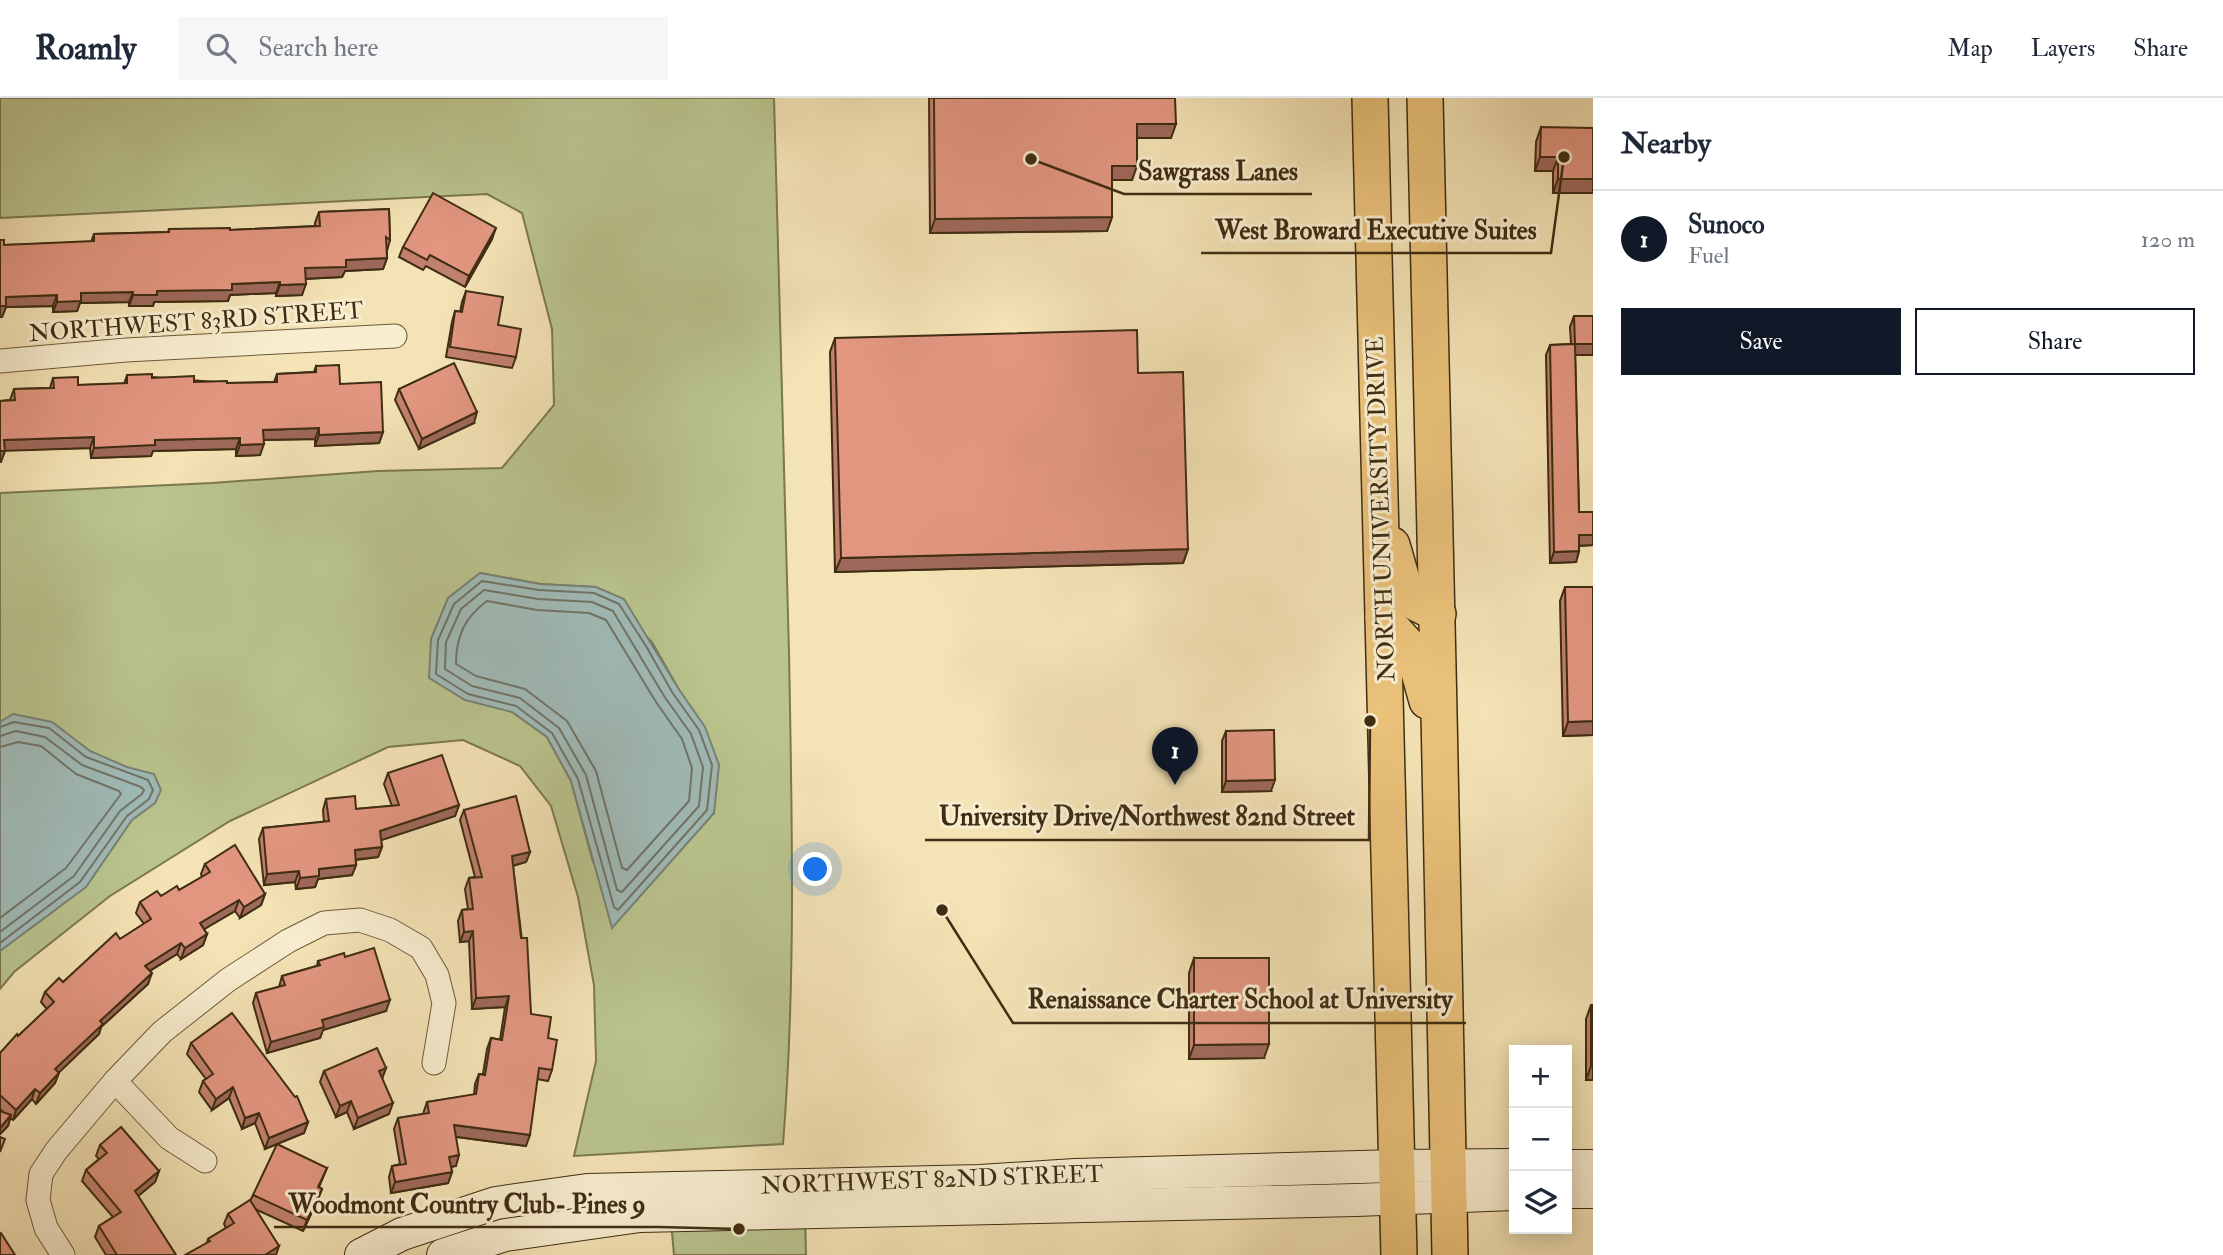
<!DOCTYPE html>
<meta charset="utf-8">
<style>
body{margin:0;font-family:"IM FELL Double Pica",serif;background:#f6f6f7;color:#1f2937}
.controls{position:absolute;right:21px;bottom:21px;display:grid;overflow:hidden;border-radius:0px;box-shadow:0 4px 18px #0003}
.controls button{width:63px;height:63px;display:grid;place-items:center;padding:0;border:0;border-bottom:2px solid #e0e1e3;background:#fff;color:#1f2937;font:35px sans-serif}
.you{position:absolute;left:816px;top:772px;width:24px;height:24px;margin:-18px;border:5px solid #fff;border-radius:50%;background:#1a73e8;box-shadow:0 0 0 10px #1a73e833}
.badge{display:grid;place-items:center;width:46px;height:46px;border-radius:50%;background:#111827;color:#fff;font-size:23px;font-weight:700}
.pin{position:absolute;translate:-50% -58px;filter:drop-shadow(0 2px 4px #0008)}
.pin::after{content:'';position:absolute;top:37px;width:24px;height:21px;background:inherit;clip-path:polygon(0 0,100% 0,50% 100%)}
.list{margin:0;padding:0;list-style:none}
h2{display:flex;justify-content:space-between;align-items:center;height:91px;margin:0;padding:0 28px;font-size:30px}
h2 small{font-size:23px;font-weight:400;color:#747a83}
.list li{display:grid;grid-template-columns:46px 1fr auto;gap:21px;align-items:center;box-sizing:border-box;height:98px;padding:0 28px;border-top:2px solid #e0e1e3}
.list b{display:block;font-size:26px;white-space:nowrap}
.list p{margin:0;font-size:23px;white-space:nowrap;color:#747a83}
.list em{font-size:23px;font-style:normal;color:#747a83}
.actions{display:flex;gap:14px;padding:21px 28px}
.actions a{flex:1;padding:16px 0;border:2px solid #111827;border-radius:0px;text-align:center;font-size:24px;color:#111827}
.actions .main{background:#111827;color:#fff}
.icon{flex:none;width:38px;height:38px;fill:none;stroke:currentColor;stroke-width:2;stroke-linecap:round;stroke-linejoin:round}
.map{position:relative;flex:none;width:1593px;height:1157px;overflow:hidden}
header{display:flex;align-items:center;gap:42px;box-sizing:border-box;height:98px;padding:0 35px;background:#fff;border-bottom:2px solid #e0e1e3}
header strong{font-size:33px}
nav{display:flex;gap:38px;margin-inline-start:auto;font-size:24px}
.search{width:490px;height:63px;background:#f6f6f7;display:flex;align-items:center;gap:18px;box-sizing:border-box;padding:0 24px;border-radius:0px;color:#747a83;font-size:26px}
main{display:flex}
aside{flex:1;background:#fff}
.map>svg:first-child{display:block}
.green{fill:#bac48e;stroke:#7c7850;stroke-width:2;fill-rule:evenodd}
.water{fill:#a0bbb8;stroke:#798276;stroke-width:2}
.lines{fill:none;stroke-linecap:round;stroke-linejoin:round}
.shore{stroke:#707466;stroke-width:2}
.street-casing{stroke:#6c5a3c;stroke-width:25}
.secondary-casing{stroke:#3f2d13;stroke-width:34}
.primary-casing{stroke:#3f2d13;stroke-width:38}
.street{stroke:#f8edcf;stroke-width:23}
.secondary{stroke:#f8edcf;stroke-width:32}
.primary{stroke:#eac27a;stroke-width:35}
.wall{fill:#c2816e;stroke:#3f2d13;stroke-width:2}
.shaded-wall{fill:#9e695a;stroke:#3f2d13;stroke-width:2}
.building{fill:#e29680;stroke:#3f2d13;stroke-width:2}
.labels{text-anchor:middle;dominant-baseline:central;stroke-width:6;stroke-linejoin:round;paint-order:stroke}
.street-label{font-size:24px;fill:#3f2d13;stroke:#f8edcf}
.leader{fill:none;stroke:#3f2d13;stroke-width:2.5}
.callout-dot{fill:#3f2d13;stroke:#f8edcf;stroke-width:2.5}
.callout-label{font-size:26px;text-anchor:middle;font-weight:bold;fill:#3f2d13;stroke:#f8edcf;stroke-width:6;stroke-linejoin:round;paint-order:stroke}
</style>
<header>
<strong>Roamly</strong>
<div class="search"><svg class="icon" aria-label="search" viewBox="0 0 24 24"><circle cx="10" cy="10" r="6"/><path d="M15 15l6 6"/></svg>Search here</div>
<nav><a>Map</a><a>Layers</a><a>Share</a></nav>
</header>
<main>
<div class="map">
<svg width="1593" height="1157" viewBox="0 0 1593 1157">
<rect width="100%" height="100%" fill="#f4e3b5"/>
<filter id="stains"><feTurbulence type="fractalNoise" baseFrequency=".00286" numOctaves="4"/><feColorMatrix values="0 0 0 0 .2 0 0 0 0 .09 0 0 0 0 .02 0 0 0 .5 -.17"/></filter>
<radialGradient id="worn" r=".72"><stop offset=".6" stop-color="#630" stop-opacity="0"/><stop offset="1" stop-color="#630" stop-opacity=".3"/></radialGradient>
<!-- green -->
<g class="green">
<path d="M0 0H774C780 185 785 370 789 555 792 719 796 883 783 1046L574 1058 596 963 594 887 578 799 551 708 520 668 463 642 388 649 230 723 110 798 14 874 0 891V395L212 385 378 373 502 370 554 307 552 231 522 115 487 96 0 120ZM480 475 540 486 596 489 652 544 678 590 714 715 669 764H593L571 683 547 639 512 614 431 541 448 501Z"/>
<polygon points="805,1119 806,1157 674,1157 671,1123"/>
</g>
<!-- water -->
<g class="water">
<polygon points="480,475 540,486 596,489 624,501 678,590 705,629 719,667 714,715 612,830 571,683 547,639 512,614 465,602 429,580 431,541 448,500"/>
<polygon points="13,616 52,624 90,653 127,669 154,676 161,692 155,705 132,722 86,789 0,853 0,624"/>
</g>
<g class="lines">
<!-- shore -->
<g class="shore">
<polygon points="482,483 539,492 594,495 619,506 646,548 672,594 699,632 712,667 707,712 618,812 614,809 578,681 552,635 516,608 468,596 436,576 438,542 454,506"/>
<polygon points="484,492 538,501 592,504 613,513 664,598 691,636 703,669 699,708 622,794 617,792 586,677 559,630 520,600 472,588 445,571 446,544 461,511"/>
<path d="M487 503 537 512 589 515 606 522 656 604 682 641 692 670 689 703 627 772 622 770 596 673 567 623 525 591 476 578 456 566C456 538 465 519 487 503Z"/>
<polyline points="0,629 14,624 49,630 86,659 148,682 153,692 149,701 127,718 80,784 0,845"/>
<polyline points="0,638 16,633 45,639 82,667 141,689 144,692 142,696 120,713 74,778 0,834"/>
<polyline points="0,649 18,644 41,648 76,676 119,693 121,696 66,770 0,820"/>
</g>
<!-- street casing -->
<g class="street-casing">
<g id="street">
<polyline points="0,263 126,252 395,238"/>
<polyline points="115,983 169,1040 205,1063"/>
<polyline points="63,1157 46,1130 38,1102 41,1076 56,1053 115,983 162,934 228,882 288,843 324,825 360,822 390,832 421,850 437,877 444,905 434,965"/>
</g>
</g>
<!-- secondary casing -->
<g class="secondary-casing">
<g id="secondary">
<polyline points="1567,1068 1593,1068"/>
<polyline points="1567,1094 1593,1094"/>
<polyline points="361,1157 402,1136 496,1105 587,1092 980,1083 1075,1077 1396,1068 1514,1067"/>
<polyline points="443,1157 505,1137 640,1118 1356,1102 1514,1096"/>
</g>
</g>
<!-- primary casing -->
<g class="primary-casing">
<g id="primary">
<polyline points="1370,0 1399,1157"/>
<path d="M1425 0C1435 386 1442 771 1450 1157"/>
<polyline points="1392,447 1405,492 1416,505 1438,516"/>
<polyline points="1383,520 1413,553 1427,603"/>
</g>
</g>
<!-- street -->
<use href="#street" class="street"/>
<!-- secondary -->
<use href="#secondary" class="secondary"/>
<!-- primary -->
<use href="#primary" class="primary"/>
</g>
<!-- wall -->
<g class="wall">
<polygon points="929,0 1175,0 1171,40 1137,40 1132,82 1112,82 1112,119 1107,133 930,135"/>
<polygon points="1541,29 1593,95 1553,95 1553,73 1535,73 1536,44"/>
<polygon points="389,111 390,142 387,153 387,160 383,171 345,173 342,179 305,181 302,197 276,198 276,195 230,197 228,203 154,204 153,208 129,208 129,204 80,205 77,213 53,214 53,208 6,209 2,219 4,147 91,144 94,136 168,134 169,131 230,132 315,128 315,125 319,114"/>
<polygon points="492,141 465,189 426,168 423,172 399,159 403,149"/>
<polygon points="466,193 498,227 516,259 512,270 446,259 452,224 455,213 460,214 462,204"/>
<polygon points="1574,218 1593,218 1593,257 1575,257 1579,414 1593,414 1593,447 1579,448 1579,453 1576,464 1550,465 1546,257 1550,247 1571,246 1570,229"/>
<polygon points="835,240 1138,275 1188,451 1183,465 835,474 830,254"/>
<polygon points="316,268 340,286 383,334 379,345 315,348 315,341 264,342 260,357 236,358 236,351 153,353 151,358 91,360 90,350 5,352 0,364 0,303 10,302 14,291 50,290 53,280 78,287 124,286 127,277 227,285 274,284 277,276 314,274"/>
<polygon points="399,291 474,325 419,351 395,302"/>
<polygon points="1565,489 1593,489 1593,637 1563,638 1560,503"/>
<polygon points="1226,633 1271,693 1222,694 1222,643"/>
<polygon points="388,675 459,707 455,718 381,742 382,749 378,759 356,762 356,767 352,777 318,781 315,789 296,791 295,784 264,787 259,741 263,730 324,724 323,712 326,701 356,711 392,708 384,686"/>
<polygon points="464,712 530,754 526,764 513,768 531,916 548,940 552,972 548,983 537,981 526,1048 456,1039 456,1068 451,1069 452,1074 448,1085 391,1095 389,1079 392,1068 400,1066 394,1031 398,1020 423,1016 427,1004 474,997 475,986 479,976 483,976 487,951 491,940 500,942 505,909 472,911 469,843 460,844 458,823 462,812 468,811 465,791 469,780 475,779 460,722"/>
<polygon points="205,766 265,796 261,807 240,820 235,813 204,831 207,836 203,847 181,861 177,856 150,873 148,886 101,929 99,936 59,974 55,985 36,1006 32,1001 13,1022 10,1020 8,1028 0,1036 0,1013 3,1014 0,1011 0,955 47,911 41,904 45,894 63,884 120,841 144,826 136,815 140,804 179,792 202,779 201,776"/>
<polygon points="345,859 386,913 323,932 320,940 267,955 253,905 256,895 279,889 282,878 317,868 318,863"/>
<polygon points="1194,860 1264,960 1189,961 1189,875"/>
<polygon points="1591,907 1593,982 1586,982 1586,921"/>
<polygon points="191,945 308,1024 304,1035 265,1051 255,1025 242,1031 229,1000 212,1012 199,994 203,983 206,981 187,956"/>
<polygon points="386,970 382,980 389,1016 354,1031 347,1014 336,1019 320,984 324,973"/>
<polygon points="100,1047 159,1073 155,1084 138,1098 176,1157 106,1157 95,1139 99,1128 113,1119 82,1083 86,1072 99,1061 96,1058"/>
<polygon points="327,1070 319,1089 322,1091 318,1101 303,1133 255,1111 207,1145 208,1141 226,1130 224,1126 228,1116 250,1103 253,1097"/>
</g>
<!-- shaded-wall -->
<g class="shaded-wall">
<polygon points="1137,26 1176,26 1171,40 1132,40"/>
<polygon points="1540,59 1558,59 1553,73 1535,73"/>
<polygon points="1112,68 1137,68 1132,82 1107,82"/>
<polygon points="1558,81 1593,81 1593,95 1553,95"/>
<polygon points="1112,119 1107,133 930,135 935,121"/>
<polygon points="496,130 492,141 465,189 469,178"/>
<polygon points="387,160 383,171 345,173 342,179 301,181 305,170 346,162"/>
<polygon points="280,184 276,195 230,197 228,203 154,204 153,208 129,208 133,197 157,193 232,186"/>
<polygon points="306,186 302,197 276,198 280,187"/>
<polygon points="133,194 129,204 80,205 77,213 53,214 57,204 81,195"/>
<polygon points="57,197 53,208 6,209 2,219 0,219 0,208 6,199"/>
<polygon points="1575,246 1593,246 1593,257 1571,257"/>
<polygon points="477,314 474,325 419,351 422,341"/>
<polygon points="319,330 315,341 260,342 263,332"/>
<polygon points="383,334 379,345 315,348 319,337"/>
<polygon points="94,339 90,350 1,353 4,342"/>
<polygon points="240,340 236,351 153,353 151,358 91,360 94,350 155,342"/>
<polygon points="264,346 260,357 236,358 240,347"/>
<polygon points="0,353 5,353 1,364 0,364"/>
<polygon points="1579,437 1593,437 1593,447 1575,448"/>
<polygon points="1188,451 1183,465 835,474 841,460"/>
<polygon points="1579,453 1576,464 1550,465 1554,454"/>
<polygon points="1593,623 1593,637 1563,638 1568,624"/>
<polygon points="1275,682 1271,693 1222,694 1226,683"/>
<polygon points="459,707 455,718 376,744 380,733"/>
<polygon points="382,749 378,759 351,762 355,752"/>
<polygon points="530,754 526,764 508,769 512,758"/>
<polygon points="356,767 352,777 318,781 315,789 296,791 300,780 319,771"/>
<polygon points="299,773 295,784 264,787 267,776"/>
<polygon points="265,796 261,807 240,820 244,809"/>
<polygon points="239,802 235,813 196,836 200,825"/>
<polygon points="473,833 469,843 460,844 464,834"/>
<polygon points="207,836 203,847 181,861 185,850"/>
<polygon points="181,845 177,856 141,878 145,868"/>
<polygon points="152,875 148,886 101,929 99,936 51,982 55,971 100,923"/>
<polygon points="509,898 505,909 472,911 476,900"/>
<polygon points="390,902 386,913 323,932 320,940 267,955 271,944 322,922"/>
<polygon points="1269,946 1264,960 1189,961 1194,947"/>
<polygon points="1591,968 1593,968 1593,982 1586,982"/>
<polygon points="386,970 382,981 379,973"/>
<polygon points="59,975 55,985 36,1006 40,995"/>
<polygon points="233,989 229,1000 212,1012 216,1001"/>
<polygon points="35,991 32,1001 13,1022 16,1012"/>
<polygon points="351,1003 347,1014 336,1019 340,1008"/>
<polygon points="393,1005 389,1016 354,1031 358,1020"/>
<polygon points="259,1015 255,1025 242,1031 245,1020"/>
<polygon points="11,1017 8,1028 0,1036 0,1030"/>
<polygon points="308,1024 304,1035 265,1051 269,1040"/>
<polygon points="454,1027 530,1037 526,1048 450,1038"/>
<polygon points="459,1057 456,1068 445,1070 449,1059"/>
<polygon points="159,1073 155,1084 131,1104 135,1093"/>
<polygon points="452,1074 448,1085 391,1095 395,1084"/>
<polygon points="322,1091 318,1101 303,1133 307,1122"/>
<polygon points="279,1148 276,1157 265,1157"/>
</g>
<!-- building -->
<g class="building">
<polygon points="934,0 1175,0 1176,26 1137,26 1137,68 1112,68 1112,119 935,121"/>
<polygon points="1541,29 1593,30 1593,81 1558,81 1558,59 1540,59"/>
<polygon points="433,95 496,130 469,178 430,157 427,162 403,149"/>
<polygon points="389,111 390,142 386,139 387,160 346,162 346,169 305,170 306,186 280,187 280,184 232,186 232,192 157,193 157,197 133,197 133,194 81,195 81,203 57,204 57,197 6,199 6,208 0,208 0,142 4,142 4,147 94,143 94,136 169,134 169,131 230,130 230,132 320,128 319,114"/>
<polygon points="466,193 503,199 498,227 521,231 516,259 450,249 455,213 462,214"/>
<polygon points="1574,218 1593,218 1593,246 1575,246"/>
<polygon points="1137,232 1138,275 1183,274 1188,451 841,460 835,240"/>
<polygon points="1575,246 1579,414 1593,414 1593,437 1579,437 1579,453 1554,454 1550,247"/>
<polygon points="454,265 477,314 422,341 399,291"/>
<polygon points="339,267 340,286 381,284 383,334 319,337 319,330 263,332 264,346 240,347 240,340 155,342 155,347 94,350 94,339 4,342 5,353 0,353 0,303 15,302 14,291 54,290 53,280 78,279 78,287 127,285 127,277 152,276 152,280 194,278 194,284 227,283 227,285 277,284 277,276 316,274 316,268"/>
<polygon points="1565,489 1593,489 1593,623 1568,624"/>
<polygon points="1274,632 1275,682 1226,683 1226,633"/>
<polygon points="442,657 459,707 380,733 382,749 355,752 356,767 319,771 319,778 300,780 299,773 267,776 263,730 329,723 326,701 355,698 356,711 399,707 388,675"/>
<polygon points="516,698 530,754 512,758 521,840 527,840 531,916 551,919 548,940 557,942 552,972 539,970 530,1037 454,1027 459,1057 449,1059 452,1074 395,1084 392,1068 406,1066 398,1020 429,1015 427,1004 476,996 479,976 485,977 491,940 502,942 509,898 476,900 473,833 464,834 462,812 473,811 469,780 482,779 464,712"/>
<polygon points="235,747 265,796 244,809 239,802 200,825 207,836 185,850 181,845 145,868 152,875 100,923 103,926 55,971 59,975 40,995 35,991 16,1012 0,997 0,955 17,936 18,938 54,904 45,894 59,880 63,884 116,835 120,841 151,821 140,804 157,793 161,798 177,788 179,792 210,774 205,766"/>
<polygon points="374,850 390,902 322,922 324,929 271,944 256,895 285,887 282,878 320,867 318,863 344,855 345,859"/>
<polygon points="1194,860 1269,860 1269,946 1194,947"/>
<rect x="1591" y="907" width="2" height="61"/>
<polygon points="232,915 295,999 297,998 308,1024 269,1040 259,1015 245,1020 233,989 216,1001 203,983 213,976 191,945"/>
<polygon points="377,950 386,970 379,973 393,1005 358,1020 351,1003 340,1008 324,973"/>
<polygon points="0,1013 11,1017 0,1030"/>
<polygon points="121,1029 159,1073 135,1093 176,1157 117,1157 99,1128 121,1114 86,1072 107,1055 100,1047"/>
<polygon points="0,1039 5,1041 0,1054"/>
<polygon points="277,1046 327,1070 318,1089 322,1091 307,1122 253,1097"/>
<polygon points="250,1102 279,1148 265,1157 185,1157 210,1143 208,1141 234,1125 228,1116"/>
<polygon points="1,1135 15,1157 0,1157 0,1136"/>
</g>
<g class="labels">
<!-- street labels -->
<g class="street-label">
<text transform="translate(196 224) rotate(-4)">NORTHWEST 83RD STREET</text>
<text transform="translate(1381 411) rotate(-92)">NORTH UNIVERSITY DRIVE</text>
<text transform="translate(932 1082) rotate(-2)">NORTHWEST 82ND STREET</text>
</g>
</g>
<!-- callouts -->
<path class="leader" d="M1031 61L1124 96H1312M1564 59L1551 155H1201M1370 623L1369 742H925M942 812L1013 925H1466M739 1131L659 1129H274"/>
<g class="callout-dot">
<circle cx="1031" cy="61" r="7"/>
<circle cx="1564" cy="59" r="7"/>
<circle cx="1370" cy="623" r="7"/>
<circle cx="942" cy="812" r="7"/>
<circle cx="739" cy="1131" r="7"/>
</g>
<g class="callout-label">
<text x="1218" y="82">Sawgrass Lanes</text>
<text x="1376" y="141">West Broward Executive Suites</text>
<text x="1147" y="727">University Drive/Northwest 82nd Street</text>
<text x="1240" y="910">Renaissance Charter School at University</text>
<text x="467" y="1115">Woodmont Country Club- Pines 9</text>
</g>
<rect width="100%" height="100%" filter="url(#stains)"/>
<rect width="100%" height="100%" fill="url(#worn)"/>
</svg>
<div class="controls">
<button>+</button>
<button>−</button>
<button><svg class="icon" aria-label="layers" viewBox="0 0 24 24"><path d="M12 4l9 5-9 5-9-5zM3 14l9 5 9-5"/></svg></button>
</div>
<div class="you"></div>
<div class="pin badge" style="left:1175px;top:687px">1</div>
</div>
<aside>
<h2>Nearby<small></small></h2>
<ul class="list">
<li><span class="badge">1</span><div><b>Sunoco</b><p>Fuel</p></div><em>120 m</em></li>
</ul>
<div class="actions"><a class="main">Save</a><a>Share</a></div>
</aside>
</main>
